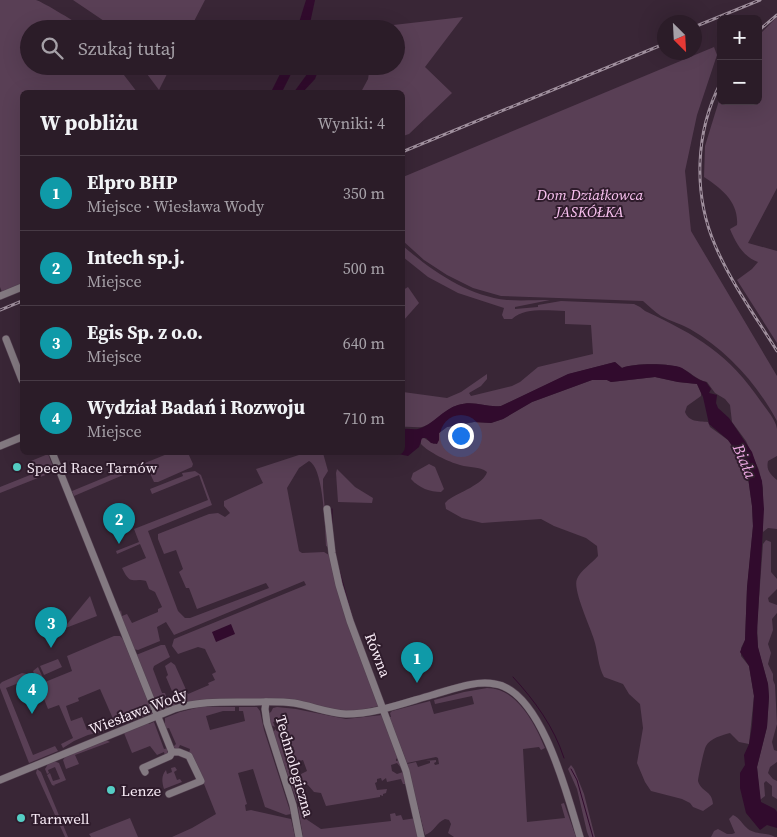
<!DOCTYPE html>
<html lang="pl">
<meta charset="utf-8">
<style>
body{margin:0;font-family:"Source Serif 4",serif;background:#372934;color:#f1f3f6}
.controls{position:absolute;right:15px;top:15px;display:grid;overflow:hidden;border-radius:8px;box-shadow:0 5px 20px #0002}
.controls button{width:45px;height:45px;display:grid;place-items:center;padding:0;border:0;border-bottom:1px solid #473a45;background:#2b1c28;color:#f1f3f6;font:25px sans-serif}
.compass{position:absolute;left:657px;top:15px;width:45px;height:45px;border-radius:50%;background:#2b1c28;box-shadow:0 5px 20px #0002;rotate:156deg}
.you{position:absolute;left:460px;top:435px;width:18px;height:18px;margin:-12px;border:4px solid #fff;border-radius:50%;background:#1a73e8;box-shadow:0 0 0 8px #1a73e833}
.badge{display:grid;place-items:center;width:32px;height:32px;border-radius:50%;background:#55cec5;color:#fff;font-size:16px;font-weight:700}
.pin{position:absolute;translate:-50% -41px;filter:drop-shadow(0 1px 2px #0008)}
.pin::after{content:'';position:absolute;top:26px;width:18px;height:15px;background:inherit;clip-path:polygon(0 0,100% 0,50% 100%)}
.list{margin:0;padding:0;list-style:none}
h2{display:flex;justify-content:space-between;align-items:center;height:65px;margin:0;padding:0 20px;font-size:21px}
h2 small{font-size:16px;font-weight:400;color:#a6a1a8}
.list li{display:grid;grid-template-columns:32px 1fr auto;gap:15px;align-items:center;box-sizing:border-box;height:75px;padding:0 20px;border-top:1px solid #473a45}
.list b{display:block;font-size:19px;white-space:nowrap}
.list p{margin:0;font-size:16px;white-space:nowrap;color:#a6a1a8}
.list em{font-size:16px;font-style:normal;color:#a6a1a8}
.icon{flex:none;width:28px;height:28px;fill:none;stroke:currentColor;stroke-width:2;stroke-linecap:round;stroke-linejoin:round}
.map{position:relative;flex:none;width:777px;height:837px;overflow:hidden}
.search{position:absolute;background:#2b1c28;box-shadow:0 5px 20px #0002;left:20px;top:20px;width:385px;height:55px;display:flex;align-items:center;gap:12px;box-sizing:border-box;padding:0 18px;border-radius:28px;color:#a6a1a8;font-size:19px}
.panel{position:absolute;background:#2b1c28;box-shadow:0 5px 20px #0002;left:20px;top:90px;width:385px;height:365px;border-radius:8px}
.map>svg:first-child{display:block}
.green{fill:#593f55}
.water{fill:#310b2d}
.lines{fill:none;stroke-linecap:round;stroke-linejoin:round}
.stream{stroke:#310b2d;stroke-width:1}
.minor-casing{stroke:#544151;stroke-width:8}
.minor{stroke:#837981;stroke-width:7}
.rail-casing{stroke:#9f8f9d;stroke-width:3}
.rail{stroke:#2f1c2c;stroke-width:1;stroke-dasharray:4;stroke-linecap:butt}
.poi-dot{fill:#55cec5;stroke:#2f1c2c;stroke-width:2}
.labels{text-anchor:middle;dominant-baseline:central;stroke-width:4;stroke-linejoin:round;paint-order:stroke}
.park-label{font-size:15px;font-style:italic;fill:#fac2f1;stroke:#2f1c2c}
.poi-label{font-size:15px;fill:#f7eaf5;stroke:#2f1c2c;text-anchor:start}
.street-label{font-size:15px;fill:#f7eaf5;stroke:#2f1c2c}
.water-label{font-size:16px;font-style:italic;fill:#eba8e1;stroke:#2f1c2c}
</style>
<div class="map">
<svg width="777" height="837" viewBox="0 0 777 837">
<rect width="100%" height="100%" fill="#392636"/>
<!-- green -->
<g class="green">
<path d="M0 0C12 0 25 0 36 0 41 1 81 25 85 29H29V66H117L137 92H22V284L2 292 0 287Z"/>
<polygon points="73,0 205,0 190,29 111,29 107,23"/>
<polygon points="463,17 425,67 452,93 409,134 403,136 402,92 361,92 368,79 370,66 396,66 396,29 376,29 376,27"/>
<path d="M777 17V188L748 243 777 251V343L737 280 752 269 758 262C744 257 736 244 730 229L737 225C739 202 721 188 704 177L705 146 721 94V101H758V36Z"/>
<path d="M714 47 717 55 697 115 685 171 691 231 777 376V421C757 384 727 350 690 329 681 324 670 321 661 316 655 312 649 306 643 301L501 296 473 288 447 275 424 260 403 241V177Z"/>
<polygon points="141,66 171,66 159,90"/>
<path d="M403 246C432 271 468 296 507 300 521 301 536 300 550 300L515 307V309L538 307V305L561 301 634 304 640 307 645 311C698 336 728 353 762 403 767 410 776 420 777 429 777 438 777 448 777 456L768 461C766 470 770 474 777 480V529L768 528 763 532V488L759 470 746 441 732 422 730 405 725 399 715 393 707 382C696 380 689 370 678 367 664 363 636 363 622 368L615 362 569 374 501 406C486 408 475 400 458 405 446 408 434 424 422 427 416 428 409 426 403 427V392L447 398 461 392 487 374V379L481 386 469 393 471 396 512 386 520 382 538 367 593 354 591 325 565 324V311C549 311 525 307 512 319H504L502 315 504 308 458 293 428 277 403 257Z"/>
<polygon points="408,287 419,303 403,321 403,290"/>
<path d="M655 377 678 382 697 384 701 393V396L687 406 685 412C689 422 698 421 708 422L710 427 728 440 737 452 746 468 748 477 752 506 753 526 747 589 745 640 741 648V656L749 666 754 696 749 744 739 742 730 733C723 735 710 738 706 746 704 749 698 778 698 781 701 792 712 790 713 804L703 811 693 807 690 803 682 799 651 791 645 782 637 763 643 728 640 704 629 694 623 684 604 677C598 666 598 654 595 643 592 630 572 590 577 579 580 571 592 563 598 556L597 546 586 538 554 526 541 519 482 523 462 518 446 509 445 503 448 500C458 493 484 484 487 472 479 466 470 468 460 465 449 462 428 452 421 444V439L424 438 434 444 439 440V433L447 427 474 422 491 423 503 419 532 402 592 380H607L611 382Z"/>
<polygon points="172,452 188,453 193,464 192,467 158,482 154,482 145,463"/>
<path d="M305 453H323L328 471 323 479V487L328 547 326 546C325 529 324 468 309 461L299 468 287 488 299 551 302 553 324 552 329 555 379 706 360 710 343 711 285 699H211L183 703 159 711 136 655 161 645H165L170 657 154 666 153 669 162 693H165L167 699 174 696 166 677 168 675 165 666 171 662 175 665 188 694 209 685 208 683 215 680 212 674 216 672 205 649 198 647 178 654 172 646 174 639 306 585 304 581 174 635 166 622 157 627 160 641 138 650 133 649 119 614 121 610 122 616 127 614 132 623 158 612V609L162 607 155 592 149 589 146 581C133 577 131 587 122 568L146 558 140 544 117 554 116 551 139 542 134 529 208 500 199 475 152 494 150 489 183 476 182 473 195 471 201 475 212 505 148 531 178 611 185 618H190L269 588 266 583 197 609 189 588H186L179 572 183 569 176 550 164 554 158 539V534L209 514 218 513 225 517 230 513 224 506V501L263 483 256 469Z"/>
<polygon points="48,454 54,469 53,472 0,493 0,487 35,473 31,461"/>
<polygon points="140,463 142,467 74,496 72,491"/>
<path d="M429 464 435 467 444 489 441 492C430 492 419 488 411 479L413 473Z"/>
<polygon points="337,469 355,487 373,498 372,503 338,502 336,473"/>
<polygon points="766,540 771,542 771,572 777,579 777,589 768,598 769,602 777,605 777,613 772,619 773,630 768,644 771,653 768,664 773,674 773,680 775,685 777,724 772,742 774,750 777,751 777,762 770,767 768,773 773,779 777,781 777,799 772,796 772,786 766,781 764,783 765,796 760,800 757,767 767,727 769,697 768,684 758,648 757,625 763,544"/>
<polygon points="90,596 97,616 63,629"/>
<polygon points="114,636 120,636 123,639 153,713 151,715 150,714 114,728 112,723 114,721 100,689 78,698 79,701 66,706 71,721 82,717 87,730 105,725 109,730 88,735 74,741 63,748 61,744 73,738 59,705 48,709 33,671 38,667 45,682 72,671 67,656"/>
<polygon points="58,659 62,667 44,675 40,666"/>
<polygon points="22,673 27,674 29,679 6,688 33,755 55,746 58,751 29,763 0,688 0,684 2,682"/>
<path d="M487 688C517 688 535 724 545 748L541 750 539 747 523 749 527 822 565 818 561 804 564 803 576 837H454L448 833 451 824 449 820 445 819C437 822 434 832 425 835L407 764 416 762 418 767 430 763V761H425L436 760V762L434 763 435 765 439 764 438 758 436 757 407 763 389 717H391L390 713 392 711 430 701 434 714 474 704 472 696 435 704 434 700 464 692Z"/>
<polygon points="200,707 235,707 235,711 223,711 206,716 210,730 245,721 243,711 239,711 239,707 257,707 260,711 264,730 291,814 286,815 265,807 253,769 238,773 247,804 245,805 246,811 251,810 291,819 295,837 172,837 192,828 216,814 194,759 189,753 190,749 180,745 178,749 173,747 176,744 169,728 165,729 163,724 165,723 165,718 180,712"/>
<path d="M277 707 296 709 346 719 382 715 400 756 396 759V761L402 760 404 768 402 769 397 763 391 765 392 771 397 774 403 772 406 784H403L401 779 387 782 386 778 382 781 381 778 377 779V782L375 783 377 790 387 789 386 793 383 794V796L380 795V797L326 806 321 793 314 792 308 785H302L301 774 307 771 303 760 293 763C298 775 297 789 303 802H297L273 732 276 729V731L281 729 278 721 273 722 275 727 271 725 269 713 271 712 273 708Z"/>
<polygon points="154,722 164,749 168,748 167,754 165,756 164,752 157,755 150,746 132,753 124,733 148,723 149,724"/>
<polygon points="106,740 110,742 75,755 79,764 66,769 63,760 66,756"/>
<polygon points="54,761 59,763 66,780 54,785 55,786 52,785 47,775 50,773 53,781 60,779 55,767 48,770 49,773 47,774 45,769 48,764"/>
<polygon points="571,765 574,769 584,794 595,837 589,837 587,832 577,789 568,769"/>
<path d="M175 767 177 770 174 772 177 780 180 779 182 782 164 789C162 782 161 776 166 770L167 774 172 772 171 768Z"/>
<polygon points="37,769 41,772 68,837 65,837 36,773"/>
<polygon points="300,806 304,807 306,819 321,829 391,821 390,814 395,813 396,816 401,815 403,820 416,818 420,837 303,837 298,807"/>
<path d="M733 815C740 818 742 824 748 829 756 835 767 832 775 837H711L714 831 718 829 727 834H732L735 833 729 819Z"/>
<polygon points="130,818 138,837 91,837 89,834"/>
</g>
<!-- water -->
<g class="water">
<polygon points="306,0 315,0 309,28 297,29"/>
<polygon points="284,66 295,66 282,92 271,92"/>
<polygon points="313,66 320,66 315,79 303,92 294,92"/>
<path d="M615 362 622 368C633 363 671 363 682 368 690 373 697 380 706 382L711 389 709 393 717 395 716 403 718 408 729 418 752 452 762 481 764 509 757 633 758 647 768 684 769 697 767 727 757 767 761 802 775 809 777 812V828L767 825 760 830 746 813 740 788V773L745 765 744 755 749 744 752 726 754 696 749 666 740 652 745 640 747 587 753 526 752 506 748 477 740 457 728 440 709 424 703 397 697 384 678 382 655 377 611 382 607 380H592L532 402 503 419 491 423 474 422 447 427 439 433V440L437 444 431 443 426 438H422L419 447 408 456 393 453 402 452 403 429C408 428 413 430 418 429 433 425 443 409 458 405 475 400 486 408 501 406L568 374Z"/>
<polygon points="231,624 235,634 216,642 212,632"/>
</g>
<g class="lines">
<!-- stream -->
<g class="stream">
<polyline points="332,509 332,524"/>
<polyline points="339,569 352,616"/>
<path d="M513 677C535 701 554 727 564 758"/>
<polyline points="571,769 577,780 593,837"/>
</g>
<!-- minor casing -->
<g class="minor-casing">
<g id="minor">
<polyline points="0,296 22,287"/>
<polyline points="6,339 22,380"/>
<polyline points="0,446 22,437"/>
<polyline points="52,452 172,752 170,756 143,768 145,772"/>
<polyline points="327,509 332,553 339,585 350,621 406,771 421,837"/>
<polyline points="266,702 265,709 267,723 293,805 299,837"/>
<path d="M0 780 174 709C198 701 223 702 249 702 264 702 279 701 294 703 312 706 328 713 346 714 375 714 404 703 432 695 451 690 474 680 495 684 542 691 568 798 580 837"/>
<polyline points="169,794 201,781 189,756 179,752 172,752"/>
</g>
</g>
<!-- minor -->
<use href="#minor" class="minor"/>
<!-- rail casing -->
<g class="rail-casing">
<g id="rail">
<polyline points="694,27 760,0"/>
<polyline points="758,31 777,15"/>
<path d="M721 82C695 132 693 194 715 245 731 283 756 317 777 351"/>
<polyline points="402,152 664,44"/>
<polyline points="0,310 22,301"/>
</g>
</g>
<!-- rail -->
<use href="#rail" class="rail"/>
</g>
<!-- markers -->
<g class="poi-dot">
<circle cx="17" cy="467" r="5"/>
<circle cx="111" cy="790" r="5"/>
<circle cx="21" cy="818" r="5"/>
</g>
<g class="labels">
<!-- park labels -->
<g class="park-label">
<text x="590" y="194">Dom Działkowca<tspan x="590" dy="17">JASKÓŁKA</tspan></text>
</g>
<!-- poi labels -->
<g class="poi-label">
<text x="27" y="467">Speed Race Tarnów</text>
<text x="121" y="790">Lenze</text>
<text x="31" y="818">Tarnwell</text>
</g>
<!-- street labels -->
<g class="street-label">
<text transform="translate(378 655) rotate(69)">Równa</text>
<text transform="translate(138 711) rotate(-21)">Wiesława Wody</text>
<text transform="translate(295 766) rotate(74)">Technologiczna</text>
</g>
<!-- water labels -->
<g class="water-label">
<text transform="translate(745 461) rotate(67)">Biała</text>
</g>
</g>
</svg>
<div class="controls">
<button>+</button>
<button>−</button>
</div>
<svg class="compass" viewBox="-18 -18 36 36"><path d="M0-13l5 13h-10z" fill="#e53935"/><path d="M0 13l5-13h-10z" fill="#a6a1a8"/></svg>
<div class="you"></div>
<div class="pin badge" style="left:417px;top:683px;background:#0f9aa8">1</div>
<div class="pin badge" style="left:119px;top:544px;background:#0f9aa8">2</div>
<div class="pin badge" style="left:51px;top:648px;background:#0f9aa8">3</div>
<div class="pin badge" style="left:32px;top:714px;background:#0f9aa8">4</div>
<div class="search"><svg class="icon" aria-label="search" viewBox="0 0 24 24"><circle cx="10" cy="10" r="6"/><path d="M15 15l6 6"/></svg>Szukaj tutaj</div>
<section class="panel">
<h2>W pobliżu<small>Wyniki: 4</small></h2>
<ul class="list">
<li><span class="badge" style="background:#0f9aa8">1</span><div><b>Elpro BHP</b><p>Miejsce · Wiesława Wody</p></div><em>350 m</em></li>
<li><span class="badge" style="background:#0f9aa8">2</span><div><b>Intech sp.j.</b><p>Miejsce</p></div><em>500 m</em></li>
<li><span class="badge" style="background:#0f9aa8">3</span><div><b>Egis Sp. z o.o.</b><p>Miejsce</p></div><em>640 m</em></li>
<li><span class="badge" style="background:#0f9aa8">4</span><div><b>Wydział Badań i Rozwoju</b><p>Miejsce</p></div><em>710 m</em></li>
</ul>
</section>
</div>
